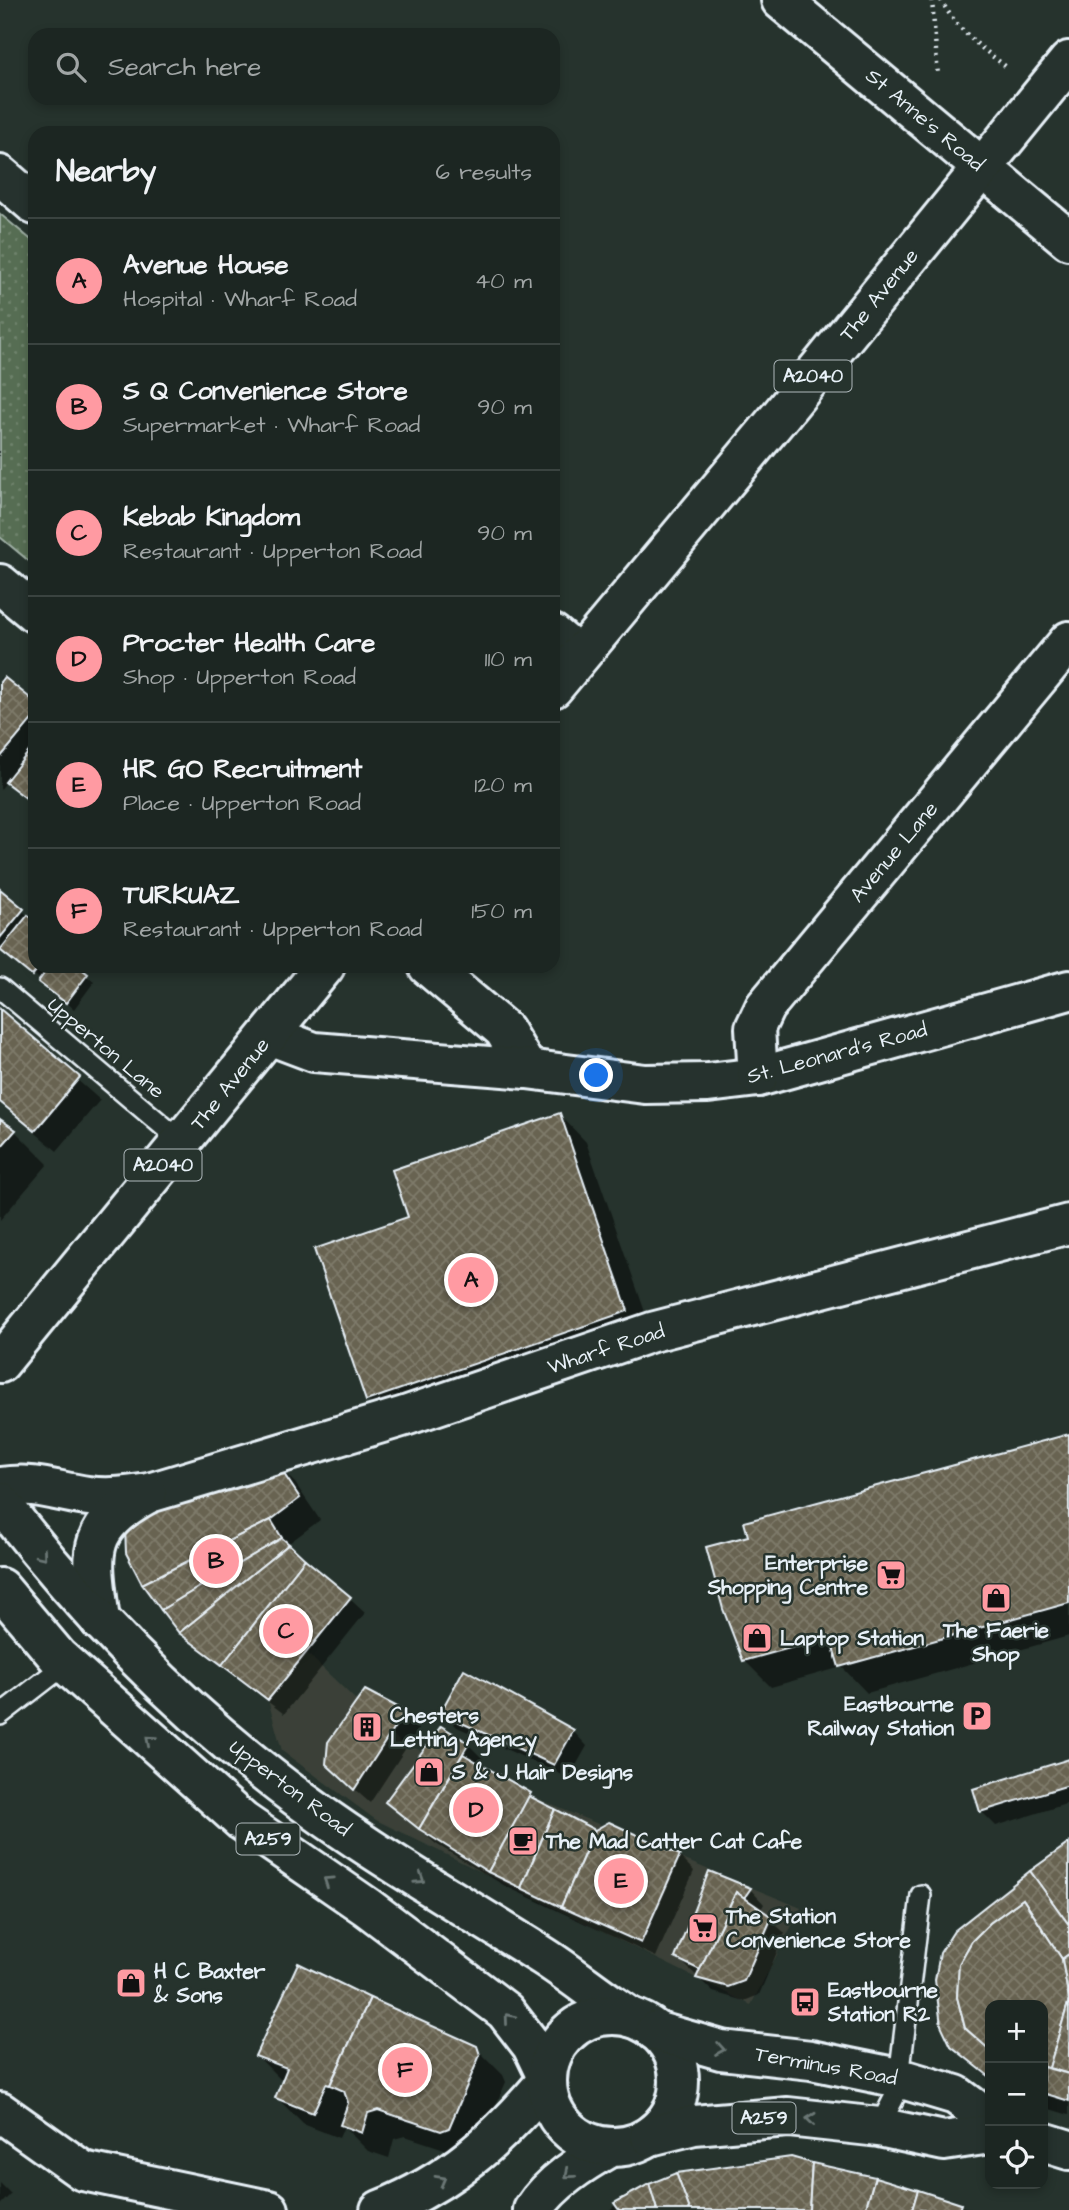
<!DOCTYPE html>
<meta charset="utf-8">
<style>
body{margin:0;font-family:"Architects Daughter",sans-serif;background:#252e2a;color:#f1f3f6}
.controls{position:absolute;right:21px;bottom:21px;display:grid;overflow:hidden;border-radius:14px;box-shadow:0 4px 10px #0003}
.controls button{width:63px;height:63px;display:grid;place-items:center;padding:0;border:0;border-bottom:2px solid #3a4340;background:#1c2622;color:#f1f3f6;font:35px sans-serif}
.you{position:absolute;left:597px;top:1076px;width:24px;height:24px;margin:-18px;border:5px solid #fff;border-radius:50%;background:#1a73e8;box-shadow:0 0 0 10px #1a73e833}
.badge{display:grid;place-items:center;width:46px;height:46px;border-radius:50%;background:#ff9aa2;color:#111;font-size:23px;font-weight:700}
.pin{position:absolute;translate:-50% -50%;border:4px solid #fff;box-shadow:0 2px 7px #0006}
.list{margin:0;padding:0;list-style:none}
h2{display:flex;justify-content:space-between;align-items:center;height:91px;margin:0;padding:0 28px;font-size:30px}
h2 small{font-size:23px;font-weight:400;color:#a0a5a5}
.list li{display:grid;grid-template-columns:46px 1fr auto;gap:21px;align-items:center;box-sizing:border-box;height:126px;padding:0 28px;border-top:2px solid #3a4340}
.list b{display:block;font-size:26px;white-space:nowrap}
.list p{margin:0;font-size:23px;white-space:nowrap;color:#a0a5a5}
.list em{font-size:23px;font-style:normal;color:#a0a5a5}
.icon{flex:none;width:38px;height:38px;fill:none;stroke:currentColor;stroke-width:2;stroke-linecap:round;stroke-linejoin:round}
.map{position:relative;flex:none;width:1069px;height:2210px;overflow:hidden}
.search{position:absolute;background:#1c2622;box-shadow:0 4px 10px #0003;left:28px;top:28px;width:532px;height:77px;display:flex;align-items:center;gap:18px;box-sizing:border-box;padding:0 24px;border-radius:21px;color:#a0a5a5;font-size:26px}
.panel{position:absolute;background:#1c2622;box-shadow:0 4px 10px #0003;left:28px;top:126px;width:532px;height:847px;border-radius:21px}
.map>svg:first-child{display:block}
.built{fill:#3a4138}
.grass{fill:url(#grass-dots);stroke:#9fafa5;stroke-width:2}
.shadow{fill:#0007}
.building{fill:url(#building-cross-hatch);stroke:#e8f1f8;stroke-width:2}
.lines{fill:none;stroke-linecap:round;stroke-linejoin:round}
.lane-casing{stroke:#e8f1f8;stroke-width:24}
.street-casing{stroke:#e8f1f8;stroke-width:44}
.secondary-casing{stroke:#e8f1f8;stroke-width:44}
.primary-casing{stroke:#e8f1f8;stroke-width:44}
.path{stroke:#e8f1f8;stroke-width:4.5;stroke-dasharray:2 5;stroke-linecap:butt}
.lane{stroke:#26332d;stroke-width:19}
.street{stroke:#26332d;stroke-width:38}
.secondary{stroke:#26332d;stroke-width:38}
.primary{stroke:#26332d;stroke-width:38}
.oneway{stroke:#6a7674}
.labels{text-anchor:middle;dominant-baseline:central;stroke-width:5;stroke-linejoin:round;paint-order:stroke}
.shield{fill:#26332d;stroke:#aeb8bb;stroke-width:2}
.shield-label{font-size:19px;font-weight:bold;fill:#e8f1f8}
.street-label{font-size:21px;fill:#e8f1f8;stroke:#26332d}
.poi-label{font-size:21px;font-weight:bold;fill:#e8f1f8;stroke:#26332d;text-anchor:start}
</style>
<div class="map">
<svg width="1069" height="2210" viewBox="0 0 1069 2210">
<defs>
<pattern id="grass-dots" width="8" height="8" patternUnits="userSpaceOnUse" patternTransform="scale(1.75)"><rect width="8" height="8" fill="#566d52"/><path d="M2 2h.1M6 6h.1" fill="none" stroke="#6e826c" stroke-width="1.8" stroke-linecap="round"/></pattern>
<pattern id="building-cross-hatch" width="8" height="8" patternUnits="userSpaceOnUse" patternTransform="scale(1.75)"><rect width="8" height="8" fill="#686351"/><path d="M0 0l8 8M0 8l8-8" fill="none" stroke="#7e7a6b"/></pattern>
</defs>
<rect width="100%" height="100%" fill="#26332d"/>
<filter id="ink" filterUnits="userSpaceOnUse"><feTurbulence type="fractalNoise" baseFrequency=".0143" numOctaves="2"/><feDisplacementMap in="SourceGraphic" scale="14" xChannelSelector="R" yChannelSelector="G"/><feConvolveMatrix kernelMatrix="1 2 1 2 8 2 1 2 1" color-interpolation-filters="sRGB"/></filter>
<g filter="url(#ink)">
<!-- built -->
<polygon class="built" points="200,1551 400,1742 801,1908 751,2005 376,1820 282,1751 268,1700 179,1633 142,1584"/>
<!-- grass -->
<polygon class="grass" points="0,214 35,243 35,566 0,537"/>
<!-- shadow -->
<g class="shadow">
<polygon points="0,677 35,705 35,806 7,781 0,790"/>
<polygon points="0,891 35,922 35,966 75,966 94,982 74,1009 0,945"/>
<polygon points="0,1012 100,1100 57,1151 0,1103"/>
<polygon points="560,1115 586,1142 654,1338 394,1426 367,1400 410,1218"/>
<polygon points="0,1121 15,1131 48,1164 0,1220"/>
<polygon points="1069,1436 1069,1636 867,1693 842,1667 771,1687 744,1660 750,1537"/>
<polygon points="273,1461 295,1483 320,1520 289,1543 365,1613 284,1714 196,1647 180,1632"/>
<polygon points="366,1693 404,1713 419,1728 370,1803 343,1779"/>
<polygon points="443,1713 573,1731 587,1746 569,1778 457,1727"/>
<polygon points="468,1744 483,1759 479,1765 530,1794 538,1802 595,1832 679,1856 694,1871 656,1957 505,1886 436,1844 387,1801"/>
<polygon points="1069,1761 1069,1803 996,1826 981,1811"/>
<polygon points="1069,1845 1069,2115 1043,2107 1043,2005 990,2005 990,2080 953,2045"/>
<polygon points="750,1889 764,1904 760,1911 785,1933 759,1995 744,2001 713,1992 677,1957"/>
<polygon points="476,2048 503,2075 506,2082 475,2154 469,2157 405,2136 394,2139 389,2158 368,2151 344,2127 339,2138 303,2124 277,2098 283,2082 257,2056"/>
<polygon points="875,2179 973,2210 610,2210 615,2205"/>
<polygon points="0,2183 11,2194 0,2205"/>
</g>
<!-- building -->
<g class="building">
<polygon points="4,677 35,702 35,716 0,758 0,682"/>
<polygon points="35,744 35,805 5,782"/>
<polygon points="0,889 24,909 0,938"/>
<polygon points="28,915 35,921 35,966 40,966 32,976 0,950"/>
<polygon points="50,966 78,966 88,974 66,1003 38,982"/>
<polygon points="0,1009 80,1077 35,1131 0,1102"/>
<polygon points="560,1113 628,1311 366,1401 314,1249 408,1217 392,1170"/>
<polygon points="0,1119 16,1130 0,1148"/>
<polygon points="1069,1434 1069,1603 839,1667 830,1637 743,1661 723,1609 706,1547 748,1536 744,1522"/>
<polygon points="274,1459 300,1498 271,1520 142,1584 126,1553 125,1527 148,1510"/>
<polygon points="271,1520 282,1538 161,1610 142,1584"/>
<polygon points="282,1538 289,1544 179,1633 161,1610"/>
<polygon points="289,1544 305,1559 222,1665 179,1633"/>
<polygon points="305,1559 351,1597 268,1700 222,1665"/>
<polygon points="464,1669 574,1730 554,1765 440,1713"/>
<polygon points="365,1690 405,1711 354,1790 326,1764 328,1742"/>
<polygon points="441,1726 469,1743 419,1829 385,1802"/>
<polygon points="463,1754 531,1793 488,1872 419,1829"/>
<polygon points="1069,1759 1069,1785 980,1812 973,1789"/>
<polygon points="529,1796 555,1809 521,1888 488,1872"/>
<polygon points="555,1809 595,1830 561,1907 521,1888"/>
<polygon points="609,1822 680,1855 641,1943 561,1907 595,1830"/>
<polygon points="1069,1843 1069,1925 1030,1871"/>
<polygon points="709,1871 751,1888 744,1898 736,1892 700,1970 675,1958"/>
<polygon points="1030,1871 1069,1925 1069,1954 1062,1959 1023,1899 990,1923 972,1941 959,1964 957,1997 965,2028 990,2050 990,2077 951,2046 941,2025 935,1980 940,1953 954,1931"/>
<polygon points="736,1892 772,1917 744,1981 728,1987 696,1978"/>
<polygon points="1023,1899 1062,1959 1069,2000 1049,2068 1043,2067 1043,2005 990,2005 990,2050 965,2028 957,1997 959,1964 972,1941 990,1923"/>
<polygon points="1069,1954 1069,2000 1062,1959"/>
<polygon points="298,1963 370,1998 330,2085 326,2084 313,2113 275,2098 287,2068 255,2056"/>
<polygon points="370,1998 477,2046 480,2055 449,2128 441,2131 378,2110 368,2113 362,2133 340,2125 348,2103 344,2091 330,2085"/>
<polygon points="1069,2000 1069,2074 1049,2068"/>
<polygon points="1043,2067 1069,2074 1069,2101 1043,2093"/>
<polygon points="791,2157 812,2163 809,2210 690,2210 676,2173"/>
<polygon points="812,2163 875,2177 865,2210 809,2210"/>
<polygon points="676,2173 690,2210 657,2210 649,2184"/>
<polygon points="875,2177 918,2190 912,2210 865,2210"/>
<polygon points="649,2184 657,2210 619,2210 614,2203"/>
<polygon points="918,2190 961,2204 959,2210 912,2210"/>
</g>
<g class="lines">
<!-- lane casing -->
<g class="lane-casing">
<g id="lane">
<polyline points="0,988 182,1142"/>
<polyline points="0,1715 66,1664"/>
<polyline points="879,2127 894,2098 899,2078 921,1895"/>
</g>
</g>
<!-- street casing -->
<g class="street-casing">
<g id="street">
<polyline points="781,0 1069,240"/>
<polyline points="0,175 35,205"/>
<polyline points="0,584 35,613"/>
<polyline points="553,634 579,656"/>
<polyline points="428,966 504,1030 527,1069"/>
<polyline points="269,1035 314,1052 527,1069 645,1084 708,1083 758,1077 1069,990"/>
<polyline points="758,1077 755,1028 765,1007 1069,641"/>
<path d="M0 1487C39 1482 52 1491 88 1496 109 1499 129 1496 149 1493L405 1416 652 1332 1069 1224"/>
<path d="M100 1621C92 1556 82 1529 147 1494"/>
<polyline points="0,2112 83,2171 269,2210"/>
<path d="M380 2210C451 2182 497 2140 546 2082"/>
</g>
</g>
<!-- secondary casing -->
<g class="secondary-casing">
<path id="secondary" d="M533 2210C551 2182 582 2163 610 2147"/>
</g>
<!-- primary casing -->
<g class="primary-casing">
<g id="primary">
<polyline points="553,688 780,416 1069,61"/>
<polyline points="0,1363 325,966"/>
<path d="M0 1501C78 1603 168 1697 269 1776 355 1844 451 1898 543 1956 573 1975 600 1998 630 2017"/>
<polyline points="0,1588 58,1657 242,1821 367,1907 505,2011 532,2046 546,2075"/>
<circle cx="613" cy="2081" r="66"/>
<polyline points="655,2031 721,2050 811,2060 899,2078 956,2095 990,2120"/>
<polyline points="650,2136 694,2125 788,2117 879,2127 944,2141 990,2134"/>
<polyline points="1043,2142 1069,2150"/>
</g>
</g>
<!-- path -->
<g class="path">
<polyline points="932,0 938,76"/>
<path d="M941 0C957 30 981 48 1008 68"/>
</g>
<!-- lane -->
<use href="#lane" class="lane"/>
<!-- street -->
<use href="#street" class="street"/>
<!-- secondary -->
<use href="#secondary" class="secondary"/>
<!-- primary -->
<use href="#primary" class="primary"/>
</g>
<!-- one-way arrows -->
<defs><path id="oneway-chevron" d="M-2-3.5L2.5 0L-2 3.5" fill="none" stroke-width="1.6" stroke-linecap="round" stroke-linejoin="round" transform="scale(1.75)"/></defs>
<g class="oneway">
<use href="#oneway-chevron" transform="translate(42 1555) rotate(50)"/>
<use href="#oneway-chevron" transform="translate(150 1740) rotate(-139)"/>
<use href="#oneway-chevron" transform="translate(420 1879) rotate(33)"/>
<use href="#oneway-chevron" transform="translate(328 1881) rotate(-146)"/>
<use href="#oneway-chevron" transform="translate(509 2018) rotate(-130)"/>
<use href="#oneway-chevron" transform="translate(720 2049) rotate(10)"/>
<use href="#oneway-chevron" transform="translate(811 2119) rotate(-174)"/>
<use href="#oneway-chevron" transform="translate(569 2174) rotate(140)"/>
<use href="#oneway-chevron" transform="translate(441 2180) rotate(-29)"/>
</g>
</g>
<!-- icons -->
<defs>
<g id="supermarket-square" transform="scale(1.575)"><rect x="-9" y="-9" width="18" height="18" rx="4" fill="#ff9aa2" stroke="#26332d"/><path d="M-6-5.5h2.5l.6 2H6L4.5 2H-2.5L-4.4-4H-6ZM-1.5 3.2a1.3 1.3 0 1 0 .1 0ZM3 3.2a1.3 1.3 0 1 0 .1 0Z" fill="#111"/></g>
<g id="shop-square" transform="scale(1.575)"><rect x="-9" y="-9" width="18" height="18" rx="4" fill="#ff9aa2" stroke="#26332d"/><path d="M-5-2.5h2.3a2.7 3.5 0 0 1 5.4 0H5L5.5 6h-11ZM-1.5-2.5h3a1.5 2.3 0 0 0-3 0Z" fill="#111"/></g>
<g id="parking-square" transform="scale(1.575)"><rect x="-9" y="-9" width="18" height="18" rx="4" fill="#ff9aa2" stroke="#26332d"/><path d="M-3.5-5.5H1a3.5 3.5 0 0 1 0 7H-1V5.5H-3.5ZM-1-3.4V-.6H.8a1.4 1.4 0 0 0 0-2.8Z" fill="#111"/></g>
<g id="building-square" transform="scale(1.575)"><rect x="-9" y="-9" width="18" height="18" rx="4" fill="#ff9aa2" stroke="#26332d"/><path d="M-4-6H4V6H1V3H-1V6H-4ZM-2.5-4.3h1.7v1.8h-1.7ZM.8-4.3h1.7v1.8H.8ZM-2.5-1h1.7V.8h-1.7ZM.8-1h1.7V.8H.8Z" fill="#111"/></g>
<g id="cafe-square" transform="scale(1.575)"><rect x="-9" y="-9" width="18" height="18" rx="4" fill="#ff9aa2" stroke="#26332d"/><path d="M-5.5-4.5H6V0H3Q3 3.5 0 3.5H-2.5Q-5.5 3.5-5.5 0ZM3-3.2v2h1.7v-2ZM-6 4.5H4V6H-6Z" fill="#111"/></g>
<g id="bus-square" transform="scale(1.575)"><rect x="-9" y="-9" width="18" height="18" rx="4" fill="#ff9aa2" stroke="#26332d"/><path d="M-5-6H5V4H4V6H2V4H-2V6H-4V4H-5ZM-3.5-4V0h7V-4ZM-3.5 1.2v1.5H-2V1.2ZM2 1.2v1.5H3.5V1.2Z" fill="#111"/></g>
</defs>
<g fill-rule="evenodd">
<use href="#supermarket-square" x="891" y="1575"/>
<use href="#shop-square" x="996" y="1598"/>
<use href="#shop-square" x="757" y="1638"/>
<use href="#parking-square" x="977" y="1716"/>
<use href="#building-square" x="367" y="1727"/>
<use href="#shop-square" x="429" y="1772"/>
<use href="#cafe-square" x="523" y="1841"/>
<use href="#supermarket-square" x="703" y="1928"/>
<use href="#shop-square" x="131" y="1983"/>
<use href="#bus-square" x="805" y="2002"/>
</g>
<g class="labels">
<!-- shield labels -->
<g class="shield">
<rect x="774.5" y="360.5" width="77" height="31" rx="5"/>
<rect x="124.5" y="1149.5" width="77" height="31" rx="5"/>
<rect x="236.5" y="1823.5" width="63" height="31" rx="5"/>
<rect x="732.5" y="2102.5" width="63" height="31" rx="5"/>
</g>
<g class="shield-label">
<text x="813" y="376">A2040</text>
<text x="163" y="1165">A2040</text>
<text x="268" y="1839">A259</text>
<text x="764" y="2118">A259</text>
</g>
<!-- street labels -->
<g class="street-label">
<text transform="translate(925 120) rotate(40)">St Anne's Road</text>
<text transform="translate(879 295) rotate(-51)">The Avenue</text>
<text transform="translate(894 852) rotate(-50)">Avenue Lane</text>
<text transform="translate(106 1048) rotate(40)">Upperton Lane</text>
<text transform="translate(837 1053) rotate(-15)">St. Leonard's Road</text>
<text transform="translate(230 1084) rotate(-51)">The Avenue</text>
<text transform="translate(606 1349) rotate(-18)">Wharf Road</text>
<text transform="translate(290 1788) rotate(37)">Upperton Road</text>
<text transform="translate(826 2066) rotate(10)">Terminus Road</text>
</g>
<!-- poi labels -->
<g class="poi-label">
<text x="868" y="1563" text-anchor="end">Enterprise<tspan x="868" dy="24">Shopping Centre</tspan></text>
<text x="996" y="1630" text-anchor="middle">The Faerie<tspan x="996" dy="24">Shop</tspan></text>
<text x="780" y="1638">Laptop Station</text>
<text x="954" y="1704" text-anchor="end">Eastbourne<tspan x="954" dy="24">Railway Station</tspan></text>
<text x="390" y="1715">Chesters<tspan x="390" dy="24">Letting Agency</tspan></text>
<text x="452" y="1772">S &amp; J Hair Designs</text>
<text x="546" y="1841">The Mad Catter Cat Cafe</text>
<text x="726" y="1916">The Station<tspan x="726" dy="24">Convenience Store</tspan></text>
<text x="154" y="1971">H C Baxter<tspan x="154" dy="24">&amp; Sons</tspan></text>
<text x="828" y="1990">Eastbourne<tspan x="828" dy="24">Station R2</tspan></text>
</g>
</g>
</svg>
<div class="controls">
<button>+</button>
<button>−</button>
<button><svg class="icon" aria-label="locate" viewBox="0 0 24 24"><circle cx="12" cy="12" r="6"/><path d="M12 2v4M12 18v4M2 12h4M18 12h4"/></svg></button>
</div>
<div class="you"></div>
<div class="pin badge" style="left:471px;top:1280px">A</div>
<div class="pin badge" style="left:216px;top:1561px">B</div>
<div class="pin badge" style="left:286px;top:1631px">C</div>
<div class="pin badge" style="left:476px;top:1810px">D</div>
<div class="pin badge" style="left:621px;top:1881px">E</div>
<div class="pin badge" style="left:405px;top:2070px">F</div>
<div class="search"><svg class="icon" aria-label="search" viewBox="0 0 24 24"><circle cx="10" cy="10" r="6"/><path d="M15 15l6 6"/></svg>Search here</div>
<section class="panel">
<h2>Nearby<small>6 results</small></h2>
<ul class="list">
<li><span class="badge">A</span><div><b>Avenue House</b><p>Hospital · Wharf Road</p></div><em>40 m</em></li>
<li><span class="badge">B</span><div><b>S Q Convenience Store</b><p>Supermarket · Wharf Road</p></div><em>90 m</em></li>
<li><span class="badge">C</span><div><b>Kebab Kingdom</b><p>Restaurant · Upperton Road</p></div><em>90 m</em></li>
<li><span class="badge">D</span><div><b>Procter Health Care</b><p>Shop · Upperton Road</p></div><em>110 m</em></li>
<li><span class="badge">E</span><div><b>HR GO Recruitment</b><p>Place · Upperton Road</p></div><em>120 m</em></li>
<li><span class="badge">F</span><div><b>TURKUAZ</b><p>Restaurant · Upperton Road</p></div><em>150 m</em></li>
</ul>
</section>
</div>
